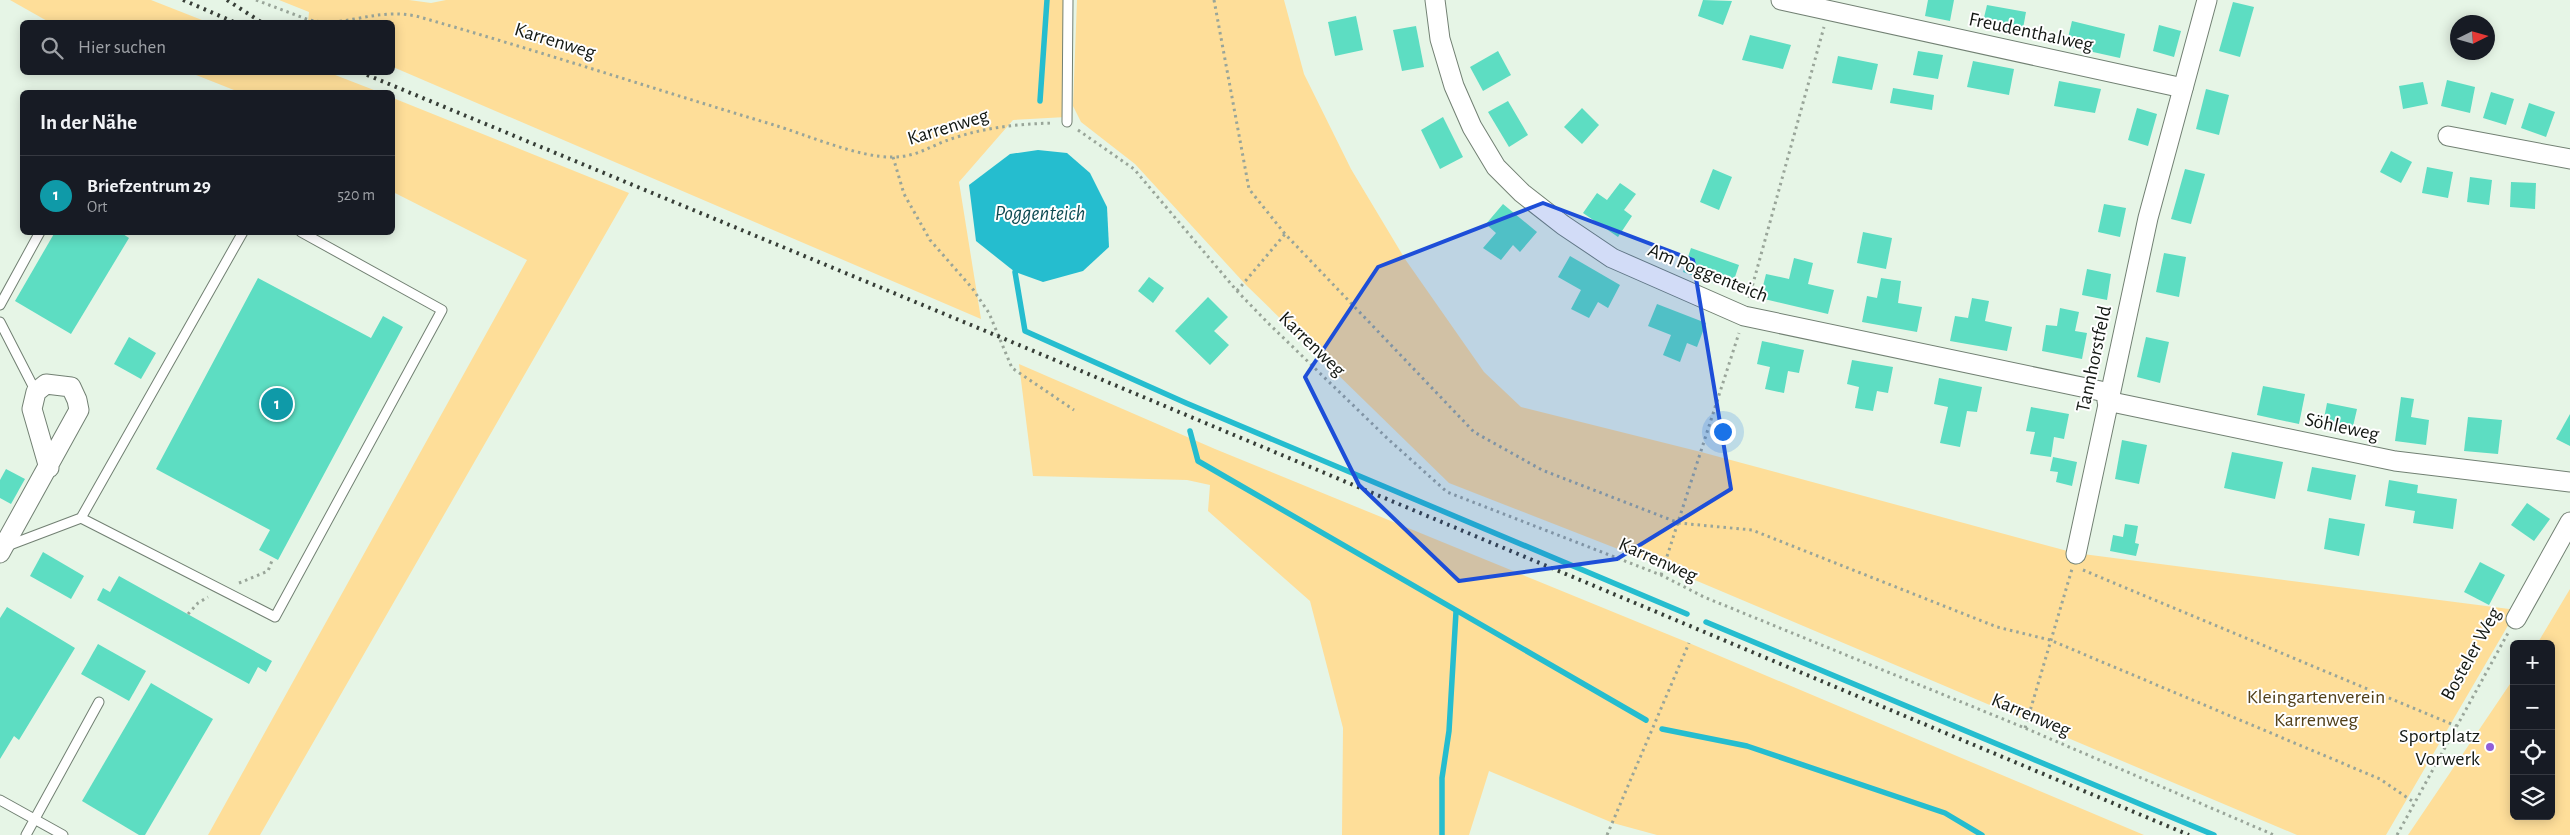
<!DOCTYPE html>
<html lang="de">
<meta charset="utf-8">
<style>
body{margin:0;font-family:"Alegreya Sans",sans-serif;background:#242831;color:#f1f3f6}
.controls{position:absolute;right:15px;bottom:15px;display:grid;overflow:hidden;border-radius:8px;box-shadow:0 2px 12px #0003}
.controls button{width:45px;height:45px;display:grid;place-items:center;padding:0;border:0;border-bottom:1px solid #363941;background:#171b24;color:#f1f3f6;font:25px sans-serif}
.compass{position:absolute;left:2450px;top:15px;width:45px;height:45px;border-radius:50%;background:#171b24;box-shadow:0 2px 12px #0003;rotate:85deg}
.you{position:absolute;left:1722px;top:431px;width:18px;height:18px;margin:-12px;border:4px solid #fff;border-radius:50%;background:#1a73e8;box-shadow:0 0 0 8px #1a73e833}
.badge{display:grid;place-items:center;width:32px;height:32px;border-radius:50%;background:#d93025;color:#fff;font-size:16px;font-weight:700}
.pin{position:absolute;translate:-50% -50%;border:2px solid #fff;box-shadow:0 1px 5px #0006}
.list{margin:0;padding:0;list-style:none}
h2{display:flex;justify-content:space-between;align-items:center;height:65px;margin:0;padding:0 20px;font-size:21px}
h2 small{font-size:16px;font-weight:400;color:#9ea1a6}
.list li{display:grid;grid-template-columns:32px 1fr auto;gap:15px;align-items:center;box-sizing:border-box;height:80px;padding:0 20px;border-top:1px solid #363941}
.list b{display:block;font-size:19px;white-space:nowrap}
.list p{margin:0;font-size:16px;white-space:nowrap;color:#9ea1a6}
.list em{font-size:16px;font-style:normal;color:#9ea1a6}
.icon{flex:none;width:28px;height:28px;fill:none;stroke:currentColor;stroke-width:2;stroke-linecap:round;stroke-linejoin:round}
.map{position:relative;flex:none;width:2570px;height:835px;overflow:hidden}
.search{position:absolute;background:#171b24;box-shadow:0 2px 12px #0003;left:20px;top:20px;width:375px;height:55px;display:flex;align-items:center;gap:12px;box-sizing:border-box;padding:0 18px;border-radius:8px;color:#9ea1a6;font-size:19px}
.panel{position:absolute;background:#171b24;box-shadow:0 2px 12px #0003;left:20px;top:90px;width:375px;height:145px;border-radius:8px}
.map>svg:first-child{display:block}
.green{fill:#fede99}
.water{fill:#25bdcf}
.lines{fill:none;stroke-linecap:round;stroke-linejoin:round}
.stream{stroke:#25bdcf;stroke-width:5.5}
.building{fill:#5dddc2}
.lane-casing{stroke:#728073;stroke-width:11}
.street-casing{stroke:#728073;stroke-width:21}
.path{stroke:#99a599;stroke-width:3;stroke-dasharray:2.5 4;stroke-linecap:butt}
.lane{stroke:#fff;stroke-width:9}
.street{stroke:#fff;stroke-width:19}
.rail{stroke:#373e37;stroke-width:4;stroke-dasharray:2.5 5;stroke-linecap:butt}
.marked{fill:#1d4ed8;fill-opacity:0.2;stroke:#1d4ed8;stroke-width:4;stroke-linejoin:round}
.poi-dot{fill:#915ed8;stroke:#fff;stroke-width:2}
.labels{text-anchor:middle;dominant-baseline:central;stroke-width:4;stroke-linejoin:round;paint-order:stroke}
.street-label{font-size:20px;fill:#141914;stroke:#fff}
.park-label{font-size:20px;fill:#52401a;stroke:#fff}
.poi-label{font-size:20px;fill:#141914;stroke:#fff;text-anchor:end}
.water-label{font-size:21px;font-style:italic;fill:#0f4c54;stroke:#fff}
</style>
<div class="map">
<svg width="2570" height="835" viewBox="0 0 2570 835">
<rect width="100%" height="100%" fill="#e6f5e6"/>
<!-- green -->
<g class="green">
<polygon points="10,0 151,0 207,22 49,22"/>
<polygon points="279,0 409,0 431,3 446,0 1069,0 1066,117 1013,120 959,182 981,319 393,67 392,22 308,22 309,12"/>
<polygon points="1077,0 1284,0 1304,74 1351,169 1405,259 1484,372 1521,407 1701,452 2075,553 2517,610 2386,835 2297,835 1664,567 1449,483 1246,285 1135,164 1081,122 1073,106"/>
<polygon points="191,73 330,73 379,92 239,92"/>
<polygon points="393,98 629,193 260,835 208,835 527,260 393,192"/>
<polygon points="1019,364 1215,449 1689,643 2144,835 1657,835 1613,823 1489,771 1469,835 1342,835 1343,728 1310,601 1208,511 1210,485 1187,480 1033,476"/>
<polygon points="2570,589 2570,835 2408,835 2514,678 2514,816 2551,816 2551,644 2537,644"/>
</g>
<!-- water -->
<polygon class="water" points="1038,150 1067,153 1090,173 1107,207 1109,247 1083,271 1043,282 1015,272 976,241 969,185 1010,154"/>
<g class="lines">
<!-- stream -->
<g class="stream">
<polyline points="1040,101 1047,0"/>
<polyline points="1015,272 1025,331 1186,403 1687,614"/>
<polyline points="1190,431 1198,461 1646,720"/>
<polyline points="1706,622 2214,835"/>
<polyline points="1662,729 1747,746 1945,813 1982,835"/>
<polyline points="1442,835 1442,778 1449,731 1456,612"/>
</g>
</g>
<!-- building -->
<g class="building">
<polygon points="1703,0 1732,1 1723,25 1698,16"/>
<polygon points="1928,0 1954,0 1950,21 1925,16"/>
<polygon points="2233,2 2254,7 2240,57 2219,51"/>
<polygon points="1987,5 2026,12 2022,34 1982,26"/>
<polygon points="1356,16 1363,50 1335,56 1328,22"/>
<polygon points="2072,21 2125,34 2120,58 2066,46"/>
<polygon points="2159,25 2181,31 2174,57 2153,51"/>
<polygon points="1416,26 1424,67 1402,71 1393,30"/>
<polygon points="1750,35 1791,45 1783,69 1742,60"/>
<polygon points="1498,51 1511,75 1483,91 1470,67"/>
<polygon points="1918,51 1943,55 1938,79 1913,75"/>
<polygon points="1838,56 1878,64 1872,90 1832,83"/>
<polygon points="1973,61 2014,69 2009,95 1967,87"/>
<polygon points="2447,80 2475,87 2470,113 2441,106"/>
<polygon points="2059,81 2101,89 2095,113 2054,106"/>
<polygon points="2423,82 2428,104 2403,109 2399,86"/>
<polygon points="1893,88 1934,95 1932,110 1890,103"/>
<polygon points="2206,89 2229,95 2219,135 2196,129"/>
<polygon points="2491,92 2514,99 2506,125 2483,118"/>
<polygon points="1508,101 1528,135 1509,147 1488,112"/>
<polygon points="2529,103 2555,112 2546,137 2521,128"/>
<polygon points="1582,108 1599,125 1582,144 1564,127"/>
<polygon points="2137,108 2157,114 2148,146 2128,140"/>
<polygon points="1443,117 1463,157 1440,169 1421,130"/>
<polygon points="2391,151 2412,162 2401,183 2380,172"/>
<polygon points="2427,167 2453,172 2448,198 2422,193"/>
<polygon points="1713,169 1732,177 1719,210 1700,202"/>
<polygon points="2185,169 2205,174 2191,224 2171,219"/>
<polygon points="2470,177 2492,180 2489,205 2467,202"/>
<polygon points="2511,182 2536,183 2535,209 2510,207"/>
<polygon points="1620,183 1636,194 1624,210 1632,216 1618,237 1583,213 1597,193 1607,200"/>
<polygon points="1503,204 1537,232 1520,252 1513,245 1501,260 1483,248 1496,233 1486,224"/>
<polygon points="2104,204 2126,208 2120,237 2098,232"/>
<polygon points="55,232 120,232 129,238 71,334 15,301"/>
<polygon points="1863,232 1892,238 1886,269 1857,263"/>
<polygon points="1691,248 1739,265 1731,289 1683,272"/>
<polygon points="2164,253 2186,257 2179,297 2156,292"/>
<polygon points="1570,256 1620,285 1608,308 1598,302 1589,318 1571,309 1581,290 1558,277"/>
<polygon points="1794,258 1813,263 1808,284 1834,290 1828,314 1760,298 1766,274 1789,279"/>
<polygon points="2087,269 2111,274 2107,300 2082,295"/>
<polygon points="1149,277 1164,288 1153,303 1138,291"/>
<polygon points="258,278 371,338 383,316 403,327 278,560 259,550 270,530 156,469"/>
<polygon points="1881,278 1901,281 1898,303 1922,307 1917,332 1862,322 1867,296 1877,298"/>
<polygon points="1208,297 1228,317 1214,331 1229,345 1210,365 1175,331"/>
<polygon points="1972,298 1989,301 1985,321 2012,327 2007,351 1950,341 1955,316 1968,318"/>
<polygon points="1657,304 1706,323 1697,347 1687,343 1680,362 1663,355 1671,335 1648,326"/>
<polygon points="2060,308 2079,312 2075,331 2087,333 2082,359 2042,351 2046,325 2057,326"/>
<polygon points="129,337 156,353 141,379 114,364"/>
<polygon points="2146,337 2169,342 2160,383 2137,377"/>
<polygon points="1762,341 1804,350 1799,373 1788,371 1784,393 1765,389 1770,367 1757,364"/>
<polygon points="1852,360 1893,367 1888,393 1877,391 1873,411 1855,408 1859,387 1847,384"/>
<polygon points="1939,378 1982,387 1977,412 1967,411 1960,447 1940,443 1948,407 1934,404"/>
<polygon points="2263,386 2305,394 2299,424 2257,415"/>
<polygon points="2401,397 2414,399 2411,417 2429,420 2426,445 2395,441"/>
<polygon points="2327,403 2357,409 2351,435 2322,429"/>
<polygon points="2031,407 2069,414 2064,439 2054,437 2051,457 2030,454 2035,432 2026,431"/>
<polygon points="2570,414 2570,446 2556,439"/>
<polygon points="2468,417 2502,420 2498,454 2464,451"/>
<polygon points="2122,440 2147,445 2139,484 2115,479"/>
<polygon points="2232,452 2283,462 2275,499 2224,488"/>
<polygon points="2053,457 2077,462 2072,486 2056,482 2058,472 2050,471"/>
<polygon points="2312,467 2356,475 2351,500 2307,491"/>
<polygon points="6,469 25,479 11,504 0,498 0,480"/>
<polygon points="2389,480 2418,485 2417,493 2457,499 2453,529 2413,523 2415,511 2385,506"/>
<polygon points="2527,503 2550,519 2534,541 2511,525"/>
<polygon points="2329,518 2365,524 2359,556 2324,549"/>
<polygon points="2125,524 2138,526 2135,543 2139,544 2136,556 2110,551 2113,535 2123,537"/>
<polygon points="43,552 84,576 71,599 30,576"/>
<polygon points="2480,562 2505,575 2489,605 2464,592"/>
<polygon points="119,576 272,661 266,672 258,667 249,684 97,600 103,588 110,592"/>
<polygon points="7,607 75,648 19,740 14,736 0,759 0,618"/>
<polygon points="98,644 146,671 129,701 81,674"/>
<polygon points="151,683 213,719 145,835 139,835 82,801"/>
</g>
<g class="lines">
<!-- lane casing -->
<g class="lane-casing">
<g id="lane">
<polyline points="1067,122 1068,0"/>
<polyline points="0,305 40,232"/>
<polyline points="0,322 36,392"/>
<polyline points="81,518 275,617 442,310 301,232"/>
<polyline points="7,546 81,518 243,232"/>
<polyline points="0,800 63,835"/>
<polyline points="26,835 99,702"/>
</g>
</g>
<!-- street casing -->
<g class="street-casing">
<g id="street">
<polyline points="1435,0 1440,39 1454,86 1472,127 1496,167 1522,193 1563,225 1612,258 1744,316 2110,393"/>
<polyline points="1781,0 2183,88"/>
<polyline points="2448,136 2570,159"/>
<polyline points="2107,401 2395,461 2570,482"/>
<polyline points="0,553 79,410 77,400 71,387 46,384 36,392 32,409 49,468"/>
<polyline points="2076,554 2148,218 2207,0"/>
<polyline points="2516,619 2570,522"/>
</g>
</g>
<!-- path -->
<g class="path">
<polyline points="256,0 309,20 322,22"/>
<polyline points="1214,0 1249,189 1285,234 1474,432 1542,470 1679,523 1752,530 1997,627 2050,640 2380,779 2415,803"/>
<path d="M333 22C364 19 384 10 416 16 536 50 654 89 774 125 807 135 860 158 893 157 918 157 931 145 954 138 987 127 1019 124 1054 123"/>
<polyline points="1078,130 1134,169 1237,291 1267,322 1388,439 1447,492 1661,575 1704,597 2025,728 2274,835"/>
<polyline points="893,157 904,194 930,240 972,288 989,313 1012,368 1074,410"/>
<polyline points="1237,291 1285,234"/>
<polyline points="1749,298 1824,27"/>
<polyline points="2083,570 2456,726"/>
<polyline points="1661,575 1739,333"/>
<polyline points="239,583 268,571 273,558"/>
<polyline points="188,614 198,603 208,597"/>
<polyline points="2025,728 2072,569"/>
<polyline points="1607,835 1689,643"/>
<polyline points="2397,835 2508,633"/>
</g>
<!-- lane -->
<use href="#lane" class="lane"/>
<!-- street -->
<use href="#street" class="street"/>
<!-- rail -->
<g class="rail">
<polyline points="183,0 234,22"/>
<polyline points="227,0 261,22"/>
<polyline points="360,72 1000,337 2189,835"/>
</g>
</g>
<!-- marked area -->
<path class="marked" d="M1543 203 1693 260 1731 489 1617 559 1459 581 1359 485 1305 377 1378 267Z"/>
<!-- markers -->
<circle class="poi-dot" cx="2490" cy="747" r="5"/>
<g class="labels">
<!-- street labels -->
<g class="street-label">
<text transform="translate(2031 32) rotate(12)">Freudenthalweg</text>
<text transform="translate(555 41) rotate(17)">Karrenweg</text>
<text transform="translate(948 127) rotate(-17)">Karrenweg</text>
<text transform="translate(1708 273) rotate(22)">Am Poggenteich</text>
<text transform="translate(1312 344) rotate(44)">Karrenweg</text>
<text transform="translate(2094 359) rotate(-78)">Tannhorstfeld</text>
<text transform="translate(2342 427) rotate(12)">Söhleweg</text>
<text transform="translate(1658 560) rotate(24)">Karrenweg</text>
<text transform="translate(2471 654) rotate(-61)">Bosteler Weg</text>
<text transform="translate(2031 715) rotate(23)">Karrenweg</text>
</g>
<!-- park labels -->
<g class="park-label">
<text x="2316" y="697">Kleingartenverein<tspan x="2316" dy="23">Karrenweg</tspan></text>
</g>
<!-- poi labels -->
<g class="poi-label">
<text x="2480" y="736">Sportplatz<tspan x="2480" dy="23">Vorwerk</tspan></text>
</g>
<!-- water labels -->
<g class="water-label">
<text x="1040" y="213">Poggenteich</text>
</g>
</g>
</svg>
<div class="controls">
<button>+</button>
<button>−</button>
<button><svg class="icon" aria-label="locate" viewBox="0 0 24 24"><circle cx="12" cy="12" r="6"/><path d="M12 2v4M12 18v4M2 12h4M18 12h4"/></svg></button>
<button><svg class="icon" aria-label="layers" viewBox="0 0 24 24"><path d="M12 4l9 5-9 5-9-5zM3 14l9 5 9-5"/></svg></button>
</div>
<svg class="compass" viewBox="-18 -18 36 36"><path d="M0-13l5 13h-10z" fill="#e53935"/><path d="M0 13l5-13h-10z" fill="#9ea1a6"/></svg>
<div class="you"></div>
<div class="pin badge" style="left:277px;top:404px;background:#0f9aa8">1</div>
<div class="search"><svg class="icon" aria-label="search" viewBox="0 0 24 24"><circle cx="10" cy="10" r="6"/><path d="M15 15l6 6"/></svg>Hier suchen</div>
<section class="panel">
<h2>In der Nähe<small></small></h2>
<ul class="list">
<li><span class="badge" style="background:#0f9aa8">1</span><div><b>Briefzentrum 29</b><p>Ort</p></div><em>520 m</em></li>
</ul>
</section>
</div>
